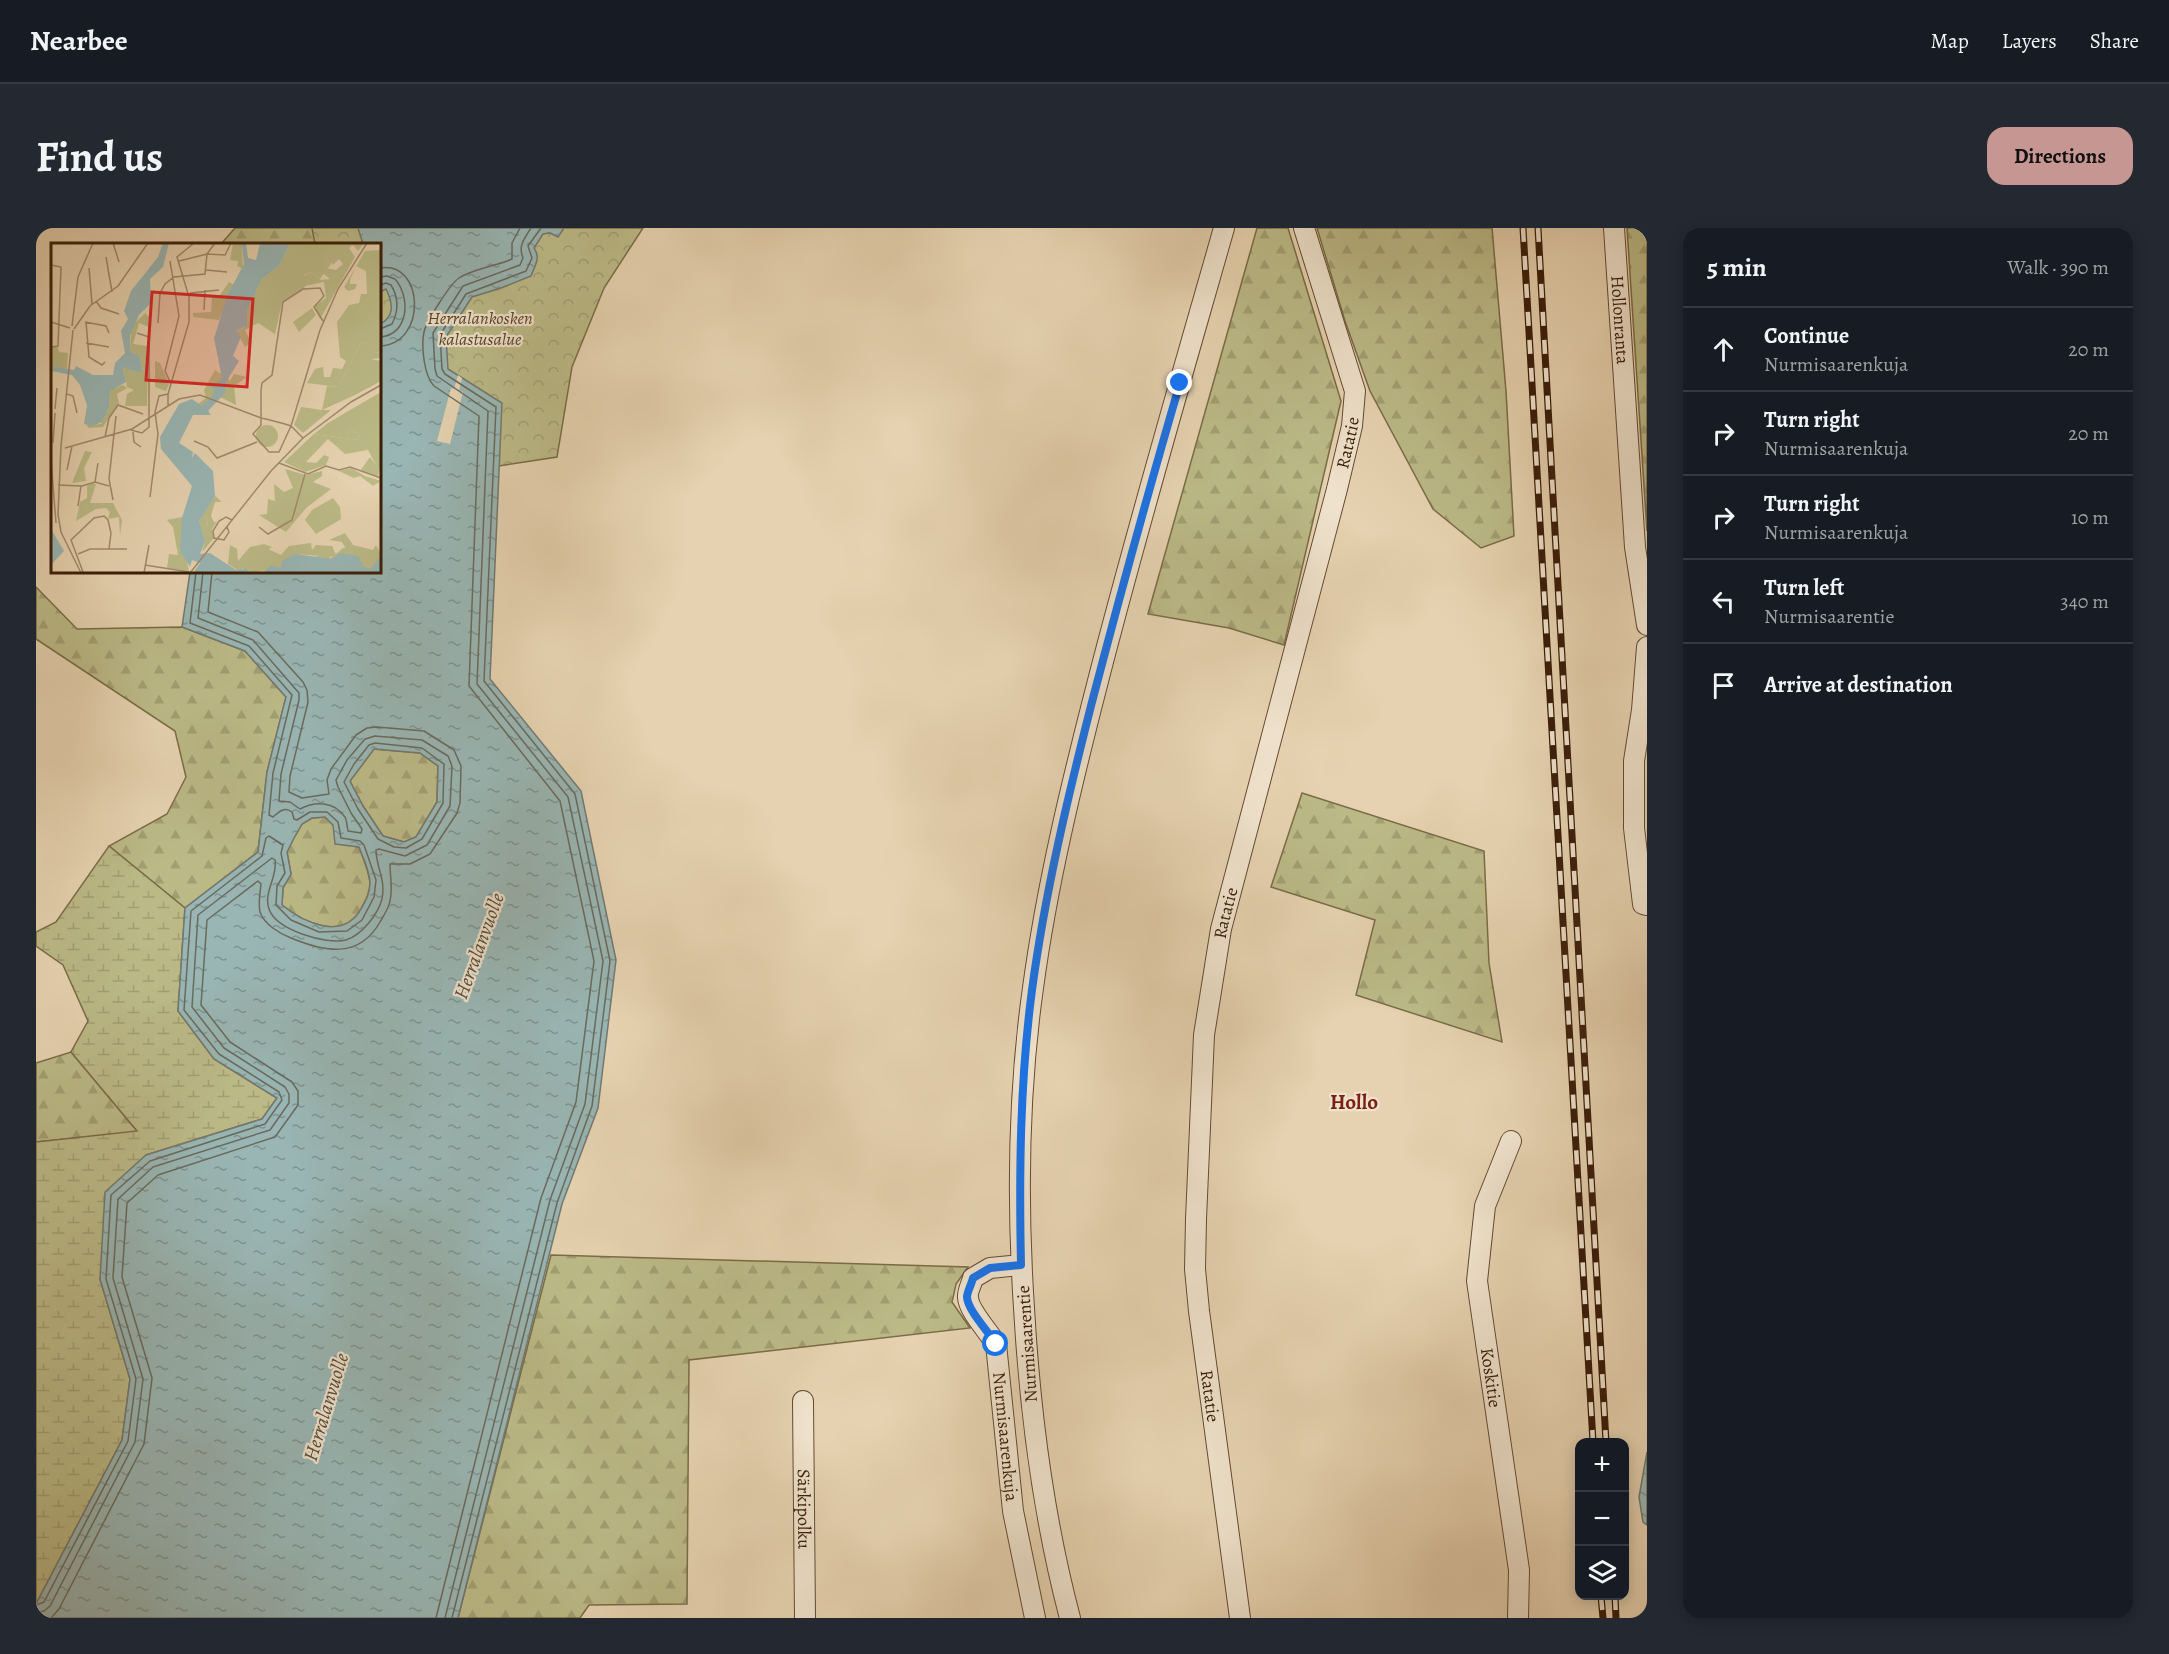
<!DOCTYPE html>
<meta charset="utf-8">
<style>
body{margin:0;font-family:Alegreya,serif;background:#242831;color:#f1f3f6}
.controls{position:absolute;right:18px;bottom:18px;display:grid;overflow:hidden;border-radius:12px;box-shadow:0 3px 15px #0003}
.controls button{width:54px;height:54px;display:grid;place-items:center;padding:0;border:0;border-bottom:2px solid #363941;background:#171b24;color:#f1f3f6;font:30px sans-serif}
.stop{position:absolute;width:18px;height:18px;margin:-14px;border:4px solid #1a73e8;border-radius:50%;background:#fff}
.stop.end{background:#1a73e8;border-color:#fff;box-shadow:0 2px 6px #0008}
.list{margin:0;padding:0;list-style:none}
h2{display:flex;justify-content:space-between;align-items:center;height:78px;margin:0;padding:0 24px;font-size:26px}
h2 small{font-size:20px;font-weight:400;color:#9ea1a6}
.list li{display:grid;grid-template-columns:39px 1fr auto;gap:18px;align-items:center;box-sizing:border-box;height:84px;padding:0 24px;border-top:2px solid #363941}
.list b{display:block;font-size:22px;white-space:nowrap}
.list p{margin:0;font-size:20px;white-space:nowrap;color:#9ea1a6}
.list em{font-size:20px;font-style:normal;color:#9ea1a6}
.icon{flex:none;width:33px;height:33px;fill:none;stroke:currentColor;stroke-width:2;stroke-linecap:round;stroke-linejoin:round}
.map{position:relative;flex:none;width:1611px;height:1390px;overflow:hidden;border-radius:18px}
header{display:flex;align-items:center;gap:36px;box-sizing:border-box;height:84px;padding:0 30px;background:#171b24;border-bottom:2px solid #363941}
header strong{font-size:28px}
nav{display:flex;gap:33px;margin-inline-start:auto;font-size:21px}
.intro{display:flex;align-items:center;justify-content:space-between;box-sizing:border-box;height:144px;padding:0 36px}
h1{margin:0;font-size:42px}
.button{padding:15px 27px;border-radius:18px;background:#c59692;color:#111;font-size:21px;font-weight:700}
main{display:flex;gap:36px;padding:0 36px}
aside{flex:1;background:#171b24;border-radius:18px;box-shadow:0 3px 15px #0003}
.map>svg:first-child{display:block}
.forest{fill:url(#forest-firs);stroke:#7a6c48;stroke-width:1.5}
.wetland{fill:url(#wetland-marsh);stroke:#7a6c48;stroke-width:1.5}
.park{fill:url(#park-crowns);stroke:#7a6c48;stroke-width:1.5}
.water{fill:url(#water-ripples);stroke:#737970;stroke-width:1.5;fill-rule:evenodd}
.pier{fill:#e6d2b0}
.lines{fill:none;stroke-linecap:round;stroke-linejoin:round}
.shore{stroke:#6a6a5e;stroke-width:1.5}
.street-casing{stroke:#654b33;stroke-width:22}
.street{stroke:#efe2cc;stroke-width:20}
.rail-casing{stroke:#3a1e09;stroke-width:7}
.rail{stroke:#efe2cc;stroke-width:4.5;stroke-dasharray:14;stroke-linecap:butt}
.route{stroke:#1a73e8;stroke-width:8}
.labels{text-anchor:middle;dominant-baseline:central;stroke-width:4.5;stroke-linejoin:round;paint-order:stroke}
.park-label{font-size:18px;font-style:italic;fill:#5a4528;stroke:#efe2cc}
.street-label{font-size:18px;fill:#3a1e09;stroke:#efe2cc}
.water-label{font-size:20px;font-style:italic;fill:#564c3c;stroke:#efe2cc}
.quarter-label{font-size:21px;font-weight:bold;fill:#7a1f14;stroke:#efe2cc}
.inset-road{fill:none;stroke:#a18a6d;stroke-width:1.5}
.view{fill:#d62828;fill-opacity:0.15;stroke:#d62828;stroke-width:3}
.inset-edge{fill:none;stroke:#3a1e09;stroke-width:3}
</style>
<header>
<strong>Nearbee</strong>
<nav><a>Map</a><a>Layers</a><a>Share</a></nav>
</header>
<div class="intro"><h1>Find us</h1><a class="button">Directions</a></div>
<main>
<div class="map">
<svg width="1611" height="1390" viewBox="0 0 1611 1390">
<defs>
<pattern id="forest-firs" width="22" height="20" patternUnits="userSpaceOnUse" patternTransform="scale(1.5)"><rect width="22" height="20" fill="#bbba87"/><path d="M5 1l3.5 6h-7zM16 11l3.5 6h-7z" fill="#a29f73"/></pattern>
<pattern id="wetland-marsh" width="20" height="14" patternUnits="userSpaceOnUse" patternTransform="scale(1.5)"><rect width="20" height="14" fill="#bbba87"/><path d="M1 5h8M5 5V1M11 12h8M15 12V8" fill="none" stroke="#a29f73"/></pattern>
<pattern id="park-crowns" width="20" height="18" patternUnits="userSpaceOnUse" patternTransform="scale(1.5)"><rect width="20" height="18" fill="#bbba87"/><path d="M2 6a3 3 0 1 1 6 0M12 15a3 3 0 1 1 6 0" fill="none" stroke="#a29f73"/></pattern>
<pattern id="water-ripples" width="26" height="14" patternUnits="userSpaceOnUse" patternTransform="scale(1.5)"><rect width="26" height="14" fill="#99b6b4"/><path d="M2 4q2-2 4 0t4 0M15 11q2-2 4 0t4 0" fill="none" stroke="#7e9391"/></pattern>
</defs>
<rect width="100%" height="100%" fill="#e6d2b0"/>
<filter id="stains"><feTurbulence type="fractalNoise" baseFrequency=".00333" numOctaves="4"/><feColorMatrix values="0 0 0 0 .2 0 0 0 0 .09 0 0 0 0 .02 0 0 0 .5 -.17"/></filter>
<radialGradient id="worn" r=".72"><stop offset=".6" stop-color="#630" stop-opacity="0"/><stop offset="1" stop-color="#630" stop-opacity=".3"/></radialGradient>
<!-- forest -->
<g class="forest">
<polygon points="199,0 322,0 327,16 185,16"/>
<polygon points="1221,0 1252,0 1305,173 1248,417 1193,400 1112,386"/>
<polygon points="1281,0 1456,0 1470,163 1478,308 1445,320 1397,281 1334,163 1309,93"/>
<polygon points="1591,0 1611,0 1611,303"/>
<polygon points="0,359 41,401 146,399 209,423 250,469 231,544 222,624 149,680 73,618 131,586 150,549 139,503 0,411"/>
<polygon points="338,521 384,525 402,538 401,574 380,609 368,614 347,608 327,578 314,553"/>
<polygon points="1266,565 1448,623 1453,735 1466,814 1320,767 1339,692 1235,659"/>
<path d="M289 589 297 597 313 617 323 619C327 630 333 643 334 655 334 665 330 672 325 681 307 713 268 695 246 677L247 660 255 646 251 624 258 610 266 596 276 590Z"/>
<polygon points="35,824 102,904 0,914 0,835"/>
<polygon points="515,1027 932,1039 920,1056 916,1074 934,1100 653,1132 651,1376 553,1377 544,1390 422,1390"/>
</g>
<!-- wetland -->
<polygon class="wetland" points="73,618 149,680 142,783 178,831 241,870 226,891 110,927 64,1051 94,1151 86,1212 0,1376 0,914 101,903 35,824 52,793 27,737 0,718 0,704 20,694"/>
<!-- park -->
<polygon class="park" points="276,0 607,0 568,60 536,139 521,229 463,238 344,164 344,16 279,16"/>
<!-- water -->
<g class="water">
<path d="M322 0H528L522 9 514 5 507 6 498 20C505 30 499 37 495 48L465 60 436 69 410 109 412 141 466 175 454 451 545 563 580 732 562 880 526 976 422 1390H0V1376L86 1212 94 1151 64 1051 69 964 110 927 226 891 241 870 178 831 142 783 149 680 222 624 231 544 250 469 209 423 146 399 154 344H344V96C359 89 357 75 350 61L344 64V16H327ZM338 521 384 525 402 538 401 574 380 609 368 614 347 608 327 578 314 553ZM289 589 297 597 299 616 323 619C327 630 334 643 334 655 334 665 330 672 325 681 307 713 268 695 246 677L247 660 255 646 251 624 258 610 266 596 276 590Z"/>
<polygon points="1611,1224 1611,1297 1607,1294 1603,1269"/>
</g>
<!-- pier -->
<polygon class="pier" points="422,147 426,150 423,163 427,164 414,216 401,213 415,160 418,161"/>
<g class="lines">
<!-- shore -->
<g class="shore">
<path d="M344 40C388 32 392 116 344 118"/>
<path d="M344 49 351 48 359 51C375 69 373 107 344 109"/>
<path d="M344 57 350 55 355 57C363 70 363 82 356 96L344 101"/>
<polygon points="339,515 386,520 408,536 407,575 386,611 370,620 358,619 342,611 322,581 308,554 318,536 333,517"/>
<path d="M0 1377 8 1374 92 1213 100 1151 70 1051 75 967 114 933 229 896 246 872 243 864 183 826 148 782 155 683 226 628 230 610 233 608 247 617 245 625 249 645 241 658 240 677 255 692 283 704 311 703 326 692 338 669 340 652 328 617 324 613 305 610 302 594 291 584H274L261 592 258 591 256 584C248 578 243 584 237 589L233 587 237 545 256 467 213 418 154 395 160 344"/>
<path d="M0 1385 8 1383 14 1378 99 1214 107 1151 77 1050 82 971 117 939 234 902 253 875V866L249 859 188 820 156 779 162 687 236 630 239 632C242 649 227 664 233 681 240 702 290 717 310 712 326 707 342 686 346 671 350 651 340 639 340 622L343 621 369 628 391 617 414 578 416 538 412 528 386 512 339 508 329 511 311 532 300 552 302 559 315 585 326 601 325 605 312 603C311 599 311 593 309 589 298 573 279 573 264 581L254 574 243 573 245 546 263 472V465L217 412 162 390 167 344"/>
<path d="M15 1390 23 1381 108 1216 116 1150 86 1049 91 975 122 947 239 909 262 877V863L256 854 194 814 165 777 171 692 222 653 225 656C224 665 222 675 224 684 228 696 244 706 255 710 289 724 323 731 344 694 348 687 353 680 354 673 357 660 354 649 354 636H374L394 626 421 585 424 575 425 538 418 522 388 503 341 499 331 500 320 507 295 541 291 552 293 566 266 570 253 564 254 548 272 474 271 462 267 454 222 404 172 384 176 344"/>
<path d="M400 1390 505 970 540 874 558 733 524 573 433 458 443 188 398 158C388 148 385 118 388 104 390 94 414 56 423 50 437 41 460 38 476 31V15L484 0"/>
<path d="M409 1390 514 972 549 876 567 733 532 569 441 456 452 183 401 148 399 141 397 105 427 58 484 37 487 30C482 18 488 11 495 0"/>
<polyline points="416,1390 521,975 556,878 574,733 539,566 448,453 460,179 409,146 406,141 404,107 430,66 490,43 496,30 492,18 505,0"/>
</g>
<!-- street casing -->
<g class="street-casing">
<g id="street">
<path id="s1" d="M1578 0 1599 319 1611 397"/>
<polyline points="1611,419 1606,482 1598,533 1598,600 1607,676 1611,677"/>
<path id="s2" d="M1475 913 1449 978 1441 1053 1483 1342 1482 1390"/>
<path id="s3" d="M985 1037 954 1040 937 1050C936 1055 931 1064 932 1069 932 1082 953 1104 960 1116L977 1283 999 1390"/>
<path id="s4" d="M767 1173 769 1390"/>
<path d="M1034 1390C1007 1288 994 1185 988 1080 981 974 982 866 997 760 1011 656 1036 554 1062 453 1101 301 1145 151 1188 0"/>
<path id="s5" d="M1204 1390 1163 1083 1159 1041 1160 991 1168 807 1185 701 1301 261 1316 198 1319 163 1268 0"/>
</g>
</g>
<!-- street -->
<use href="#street" class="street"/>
<!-- rail casing -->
<g class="rail-casing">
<g id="rail">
<polyline points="1487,0 1557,1214"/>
<polyline points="1502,0 1570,1214"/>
<polyline points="1565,1368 1567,1390"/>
<polyline points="1579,1368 1580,1390"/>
</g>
</g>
<!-- rail -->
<use href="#rail" class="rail"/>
</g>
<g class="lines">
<!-- route -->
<path class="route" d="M960 1116C952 1103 932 1083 931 1069 931 1064 936 1055 937 1050L954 1040 985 1037C983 945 984 853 996 762 1009 665 1032 568 1056 474 1084 367 1113 261 1144 155"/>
</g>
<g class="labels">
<!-- park labels -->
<g class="park-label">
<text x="444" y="90">Herralankosken<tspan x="444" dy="21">kalastusalue</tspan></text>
</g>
<!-- street labels -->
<g class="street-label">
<text stroke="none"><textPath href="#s1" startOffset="92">Hollonranta</textPath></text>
<text stroke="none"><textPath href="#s5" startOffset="1196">Ratatie</textPath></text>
<text stroke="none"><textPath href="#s5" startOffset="710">Ratatie</textPath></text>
<text transform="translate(991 1116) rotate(-94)">Nurmisaarentie</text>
<text stroke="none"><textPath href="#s2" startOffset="243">Koskitie</textPath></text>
<text transform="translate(1174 1168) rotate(82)">Ratatie</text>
<text stroke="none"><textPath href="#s3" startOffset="219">Nurmisaarenkuja</textPath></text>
<text stroke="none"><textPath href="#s4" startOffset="108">Särkipolku</textPath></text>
</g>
<!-- water labels -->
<g class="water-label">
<text transform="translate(443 718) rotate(-70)">Herralanvuolle</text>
<text transform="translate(290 1179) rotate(-73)">Herralanvuolle</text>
</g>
<!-- quarter labels -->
<g class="quarter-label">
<text x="1318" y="874">Hollo</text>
</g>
</g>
<!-- overview -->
<g transform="translate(15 15)">
<rect width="330" height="330" fill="#e6d2b0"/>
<path d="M310 99 326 103 323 109 330 110V115L320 116 300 144 304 152 271 167 276 143 288 144ZM277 180H281L293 194 298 187 308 191 307 197 263 191ZM319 214 325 222 330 218 327 234 309 228ZM164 253 171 259H164L160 273 164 281 157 283 155 271 150 272ZM213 301 221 304 218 306 221 313 213 324 203 325V330L192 325 188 328 177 321 179 302 186 306 187 318 199 304Z" fill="#bbba87"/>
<path d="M182 0H191L192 26 186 23 187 18 179 17ZM295 0H313L307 8 302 2 298 5 304 14 269 76 264 63 275 55 273 39 254 43 253 33 260 29 270 37 279 36 273 31 274 25 285 27 292 21 288 16 282 22 279 17ZM330 7V110L323 109 325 103 310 99 288 144 256 140 264 126 272 124 273 134H279L282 125 291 126 295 118 289 114 286 79 298 62 308 60 310 51H316L315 28 305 23 299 37V41H306L304 46 297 48 293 44 314 8ZM178 39 183 42 168 77 142 74V70L160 69 161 54 167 55ZM261 65 265 72 248 89 242 79ZM94 70 99 75 98 84 88 80 82 101 97 103 96 163H74L76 151 83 147 76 144 72 125 91 130 89 114 79 108 80 84ZM320 116 330 118V138L304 152 299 144ZM104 118 109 120 118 141 115 148 104 144ZM183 131 196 134 183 143 185 162 169 154ZM72 142 76 145 66 151 68 160 52 184 37 185 36 182 50 181 58 164 59 147ZM330 149V218L325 222 317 207 294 211 277 196 255 219 265 220 273 212 278 214 275 222 254 229 233 219 263 191 307 197 308 191 298 187 293 195 280 187 281 180H277ZM250 164 271 167H280L252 190 243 182ZM205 193a11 11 0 1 1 22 0a11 11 0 1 1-22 0ZM34 208 41 209 33 225 35 238 21 240ZM300 225 314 233 330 238 322 243 309 233 303 235 288 228ZM234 226 255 232 271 228V233L262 239 280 246 255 265 235 289 208 272 216 271 217 256 224 258 223 241 233 249 242 245ZM41 240 45 241 39 260H62L71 277 69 293 68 274 57 276 59 269 55 265 45 266 25 278 29 259 36 255V243ZM282 255 289 264 290 276 265 291 254 277 261 267ZM155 271 157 283 166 278 161 286 163 295 151 309 154 298 148 279 150 272ZM131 274V298L138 328 116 325 118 311 127 312 122 284 116 277ZM294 290 302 302 322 307 325 302 330 311 298 312 291 299 278 297ZM260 300 261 307 265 302 281 303 286 314 244 311 231 323 203 330V321L213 324 214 316 221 313 217 306 230 312 238 303Z" fill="#bbba87"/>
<path d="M239 0H295L269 36 260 29 253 32 257 38 253 45 231 59 224 91 207 80 194 87 200 99 194 104 185 88 193 85 196 67 211 36 228 23Z" fill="#bbba87"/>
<path d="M6 103 8 109 17 110 16 126 0 123V104ZM164 127 178 136V149L175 155 167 154 156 169 147 161 155 155 153 147ZM292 305 330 310V330H212L219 321 229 323 230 318 245 311 263 314 276 311 280 315Z" fill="#bbba87"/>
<path d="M112 0H118L112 24 99 36 100 60 88 72 79 92V108L89 114 91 130 72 125 75 139 59 148 58 164 51 179 41 183 33 181 36 162 29 142 21 132 0 128V123L23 127 25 123 42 132H62L64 120 74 110 70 88 77 76 73 68 80 48 107 14ZM191 0H195L197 15 205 17 209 0H239L228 23 211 36 196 67V83L185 88 190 94 182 113 188 118 175 139 174 150 157 168 160 172H142L128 200 142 209 141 215 144 210 162 228 164 253 148 278 154 298 149 311 159 310 185 327 195 325 200 330H142L149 320 141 317 139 324 129 308 131 275 141 243 110 206 109 194 128 161 141 156 151 163 162 152 164 146 160 145 171 135 163 95 177 51 193 21ZM0 286 13 308 0 322ZM290 310 307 313 312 323 319 326 330 313V330H212L220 322 229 325 231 318 244 311 280 316Z" fill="#99b6b4"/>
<path class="inset-road" d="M62 0 68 19M55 14 61 49M119 18 128 73 114 128 120 141M128 18 156 11 164 0M0 22 10 24 7 103 0 104M38 25 41 61M155 27 176 29M139 50 168 47M45 58 50 65 68 71M153 67 154 47M0 79 19 85M34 79 55 83 58 90M35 79 38 114 51 122 54 119M107 80 109 50 114 41 123 34 154 31 156 11 174 12 180 0M21 83 27 34 42 0M23 86 39 63 67 43 97 0M22 87 10 203 7 272 10 289 30 330M35 100 58 104M16 151 22 153 26 170M117 164V151L138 79V54L126 14 143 0M4 166 6 145M80 187 91 190 98 184V94L86 90M82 189 83 199 90 204M54 194 58 175 67 162 92 171M252 195 300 159 330 142M143 198 157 204 166 215 206 199M2 200 4 170M14 205 81 186 128 156 149 152 205 173 210 175 215 176 234 181 240 183 228 209H218L202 191 210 182V148L211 140 221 132 232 59 252 46 269 45 273 53 263 64 272 78M0 217 5 280M228 220 257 231 275 223 288 227 299 224 330 235M16 227 21 203M44 239 47 220M7 242 31 243 44 239 58 243M99 254 107 191 104 169 108 153 117 151M62 257 58 236 65 173M27 263 30 243M176 284 178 289 173 297 163 295 162 288 168 278 175 274 181 277M208 284 217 291 241 277 254 231M27 311 39 306H76M94 322 138 329M32 329 20 297 43 275 53 273 57 277 60 290 58 306M93 330 98 302M139 330 220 228 252 195 240 183 269 87 287 46 316 0"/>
<path class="view" d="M101 49 202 56 196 144 95 137Z"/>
<rect width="330" height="330" class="inset-edge"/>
</g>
<rect width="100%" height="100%" filter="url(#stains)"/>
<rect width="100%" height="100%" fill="url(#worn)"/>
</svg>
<div class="controls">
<button>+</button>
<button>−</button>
<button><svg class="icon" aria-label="layers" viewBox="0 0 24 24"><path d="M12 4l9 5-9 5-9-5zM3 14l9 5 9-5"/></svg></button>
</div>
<div class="stop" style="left:960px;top:1116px"></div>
<div class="stop end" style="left:1144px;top:155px"></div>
</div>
<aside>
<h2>5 min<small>Walk · 390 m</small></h2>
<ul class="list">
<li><svg class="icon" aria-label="ahead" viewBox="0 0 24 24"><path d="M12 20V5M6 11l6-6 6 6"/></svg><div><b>Continue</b><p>Nurmisaarenkuja</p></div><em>20 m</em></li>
<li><svg class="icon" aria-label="right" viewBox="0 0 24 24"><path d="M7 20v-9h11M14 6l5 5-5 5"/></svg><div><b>Turn right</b><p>Nurmisaarenkuja</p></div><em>20 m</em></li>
<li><svg class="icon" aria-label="right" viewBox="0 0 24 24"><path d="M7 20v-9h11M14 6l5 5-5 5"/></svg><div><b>Turn right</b><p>Nurmisaarenkuja</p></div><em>10 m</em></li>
<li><svg class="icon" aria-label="left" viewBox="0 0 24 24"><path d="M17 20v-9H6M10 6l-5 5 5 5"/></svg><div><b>Turn left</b><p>Nurmisaarentie</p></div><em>340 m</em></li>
<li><svg class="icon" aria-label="arrive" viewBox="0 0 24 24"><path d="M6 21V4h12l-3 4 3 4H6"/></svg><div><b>Arrive at destination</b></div></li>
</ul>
</aside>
</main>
